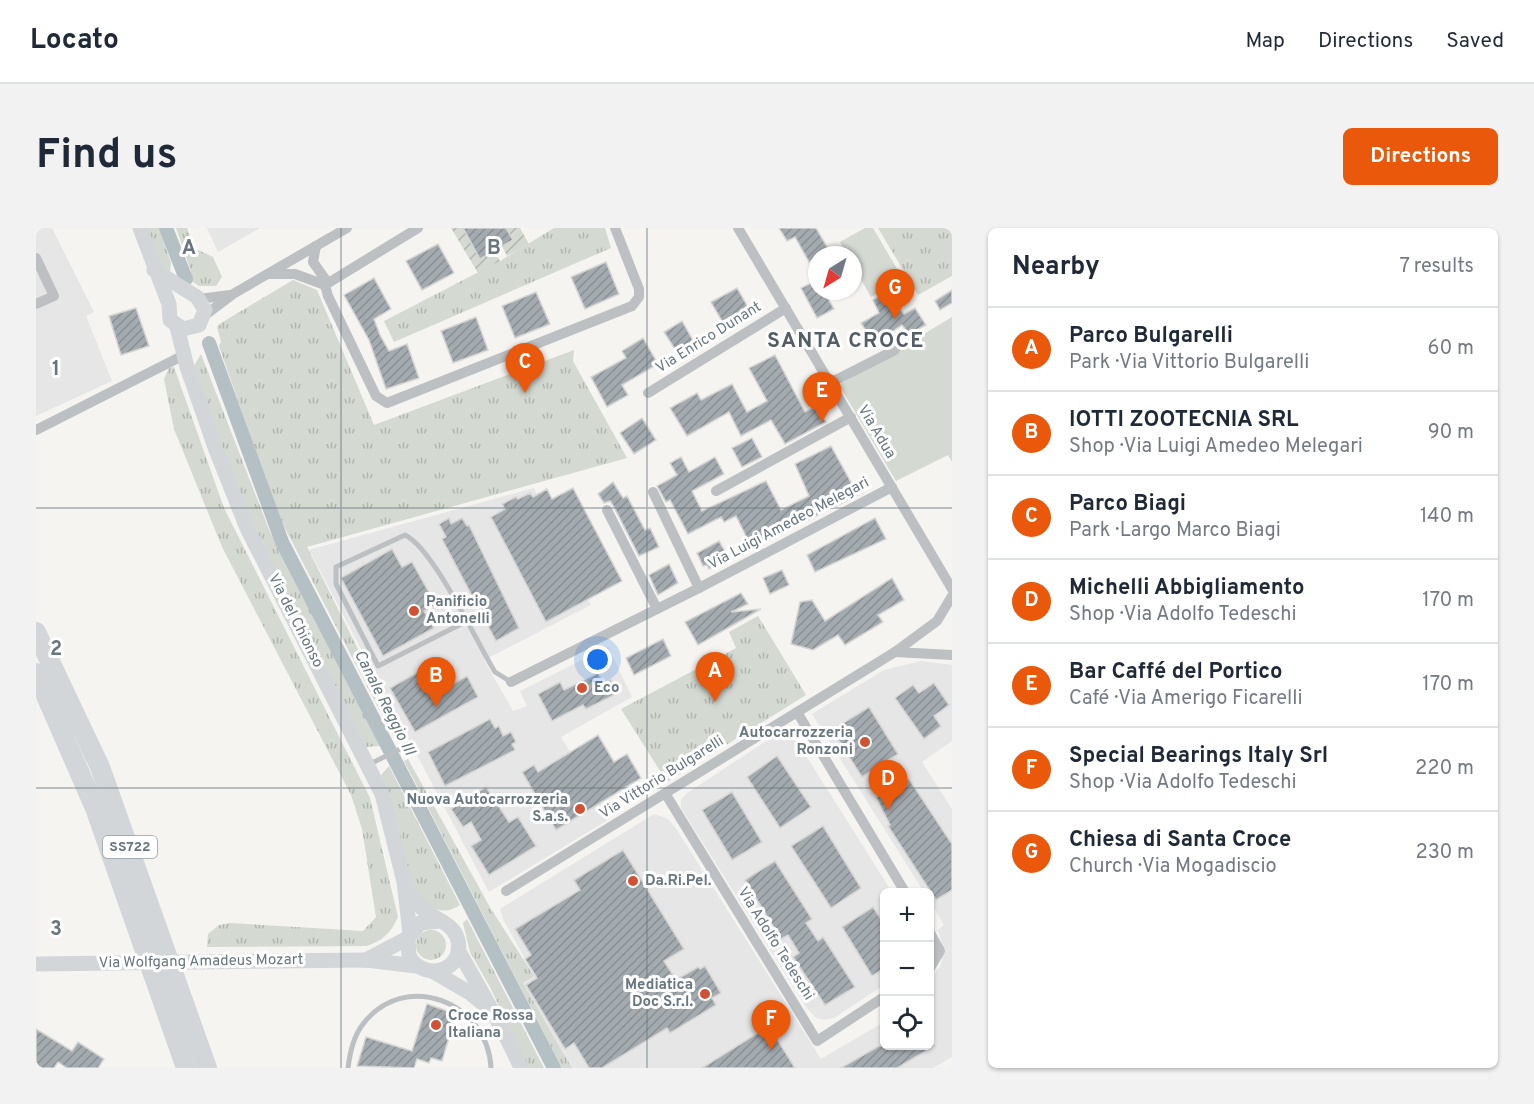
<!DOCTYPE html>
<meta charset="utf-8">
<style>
body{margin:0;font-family:Overpass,sans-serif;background:#f2f2f3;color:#1f2937}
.controls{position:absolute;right:18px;bottom:18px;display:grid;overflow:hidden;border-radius:9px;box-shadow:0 2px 4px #0004}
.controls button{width:54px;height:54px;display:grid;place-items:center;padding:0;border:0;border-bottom:2px solid #e0e1e3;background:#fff;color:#1f2937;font:30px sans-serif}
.compass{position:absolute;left:772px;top:18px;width:54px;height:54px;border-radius:50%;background:#fff;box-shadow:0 2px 4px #0004;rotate:217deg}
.you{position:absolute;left:562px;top:432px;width:21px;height:21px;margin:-15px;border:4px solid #fff;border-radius:50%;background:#1a73e8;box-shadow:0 0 0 9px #1a73e833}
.badge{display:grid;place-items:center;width:39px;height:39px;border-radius:50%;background:#ea580c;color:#fff;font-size:20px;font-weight:700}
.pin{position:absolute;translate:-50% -50px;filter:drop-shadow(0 2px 3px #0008)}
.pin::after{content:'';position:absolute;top:32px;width:21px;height:18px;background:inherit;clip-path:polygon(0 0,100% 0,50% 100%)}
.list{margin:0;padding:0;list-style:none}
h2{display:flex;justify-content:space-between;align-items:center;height:78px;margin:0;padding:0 24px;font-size:26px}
h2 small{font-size:20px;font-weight:400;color:#747a83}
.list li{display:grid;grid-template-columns:39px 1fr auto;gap:18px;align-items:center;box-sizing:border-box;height:84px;padding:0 24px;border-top:2px solid #e0e1e3}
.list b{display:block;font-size:22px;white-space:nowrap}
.list p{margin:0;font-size:20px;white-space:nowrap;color:#747a83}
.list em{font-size:20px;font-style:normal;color:#747a83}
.icon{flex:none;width:33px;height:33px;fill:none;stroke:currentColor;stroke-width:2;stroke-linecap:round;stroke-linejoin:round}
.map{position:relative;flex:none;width:916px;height:840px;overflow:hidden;border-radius:9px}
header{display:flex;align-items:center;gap:36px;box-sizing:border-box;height:84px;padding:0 30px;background:#fff;border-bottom:2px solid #e0e1e3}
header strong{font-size:28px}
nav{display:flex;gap:33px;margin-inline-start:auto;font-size:21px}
.intro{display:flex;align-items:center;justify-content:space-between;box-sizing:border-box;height:144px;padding:0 36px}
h1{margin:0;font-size:42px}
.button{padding:15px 27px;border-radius:9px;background:#ea580c;color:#fff;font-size:21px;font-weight:700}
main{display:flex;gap:36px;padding:0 36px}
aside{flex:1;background:#fff;border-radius:9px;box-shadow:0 2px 4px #0004}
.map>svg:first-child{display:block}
.built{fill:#e5e6e5}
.grass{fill:url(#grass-tufts)}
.garden{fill:url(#garden-furrows)}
.pitch{fill:#d4d9d1}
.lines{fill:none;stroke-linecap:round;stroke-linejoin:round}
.canal{stroke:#b4c0c3;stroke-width:14}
.building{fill:url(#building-hatch);stroke:#d6d6d4;stroke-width:1.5}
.lane{stroke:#bcc0c3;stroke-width:5}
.street{stroke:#bcc0c3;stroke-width:10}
.secondary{stroke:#d2d6d9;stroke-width:15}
.highway{stroke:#d2d6d9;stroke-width:20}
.grid{fill:none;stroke:#67767f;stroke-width:1.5;stroke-opacity:0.55}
.poi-dot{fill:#d15135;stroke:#fff;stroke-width:2}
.labels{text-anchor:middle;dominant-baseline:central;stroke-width:6;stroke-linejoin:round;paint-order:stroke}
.shield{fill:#fff;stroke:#959fa5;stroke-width:1.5}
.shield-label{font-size:14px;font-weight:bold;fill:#67767f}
.street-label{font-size:15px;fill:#67767f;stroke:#fff}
.poi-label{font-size:15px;font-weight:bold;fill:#67767f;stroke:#fff;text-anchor:start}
.water-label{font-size:16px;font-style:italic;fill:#63777c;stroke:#fff}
.district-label{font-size:21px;font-weight:bold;letter-spacing:1.5px;fill:#545e65;stroke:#fff}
.grid-label{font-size:20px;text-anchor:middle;font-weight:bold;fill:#67767f;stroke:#fff;stroke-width:6;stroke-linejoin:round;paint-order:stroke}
</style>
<header>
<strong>Locato</strong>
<nav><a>Map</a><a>Directions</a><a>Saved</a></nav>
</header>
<div class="intro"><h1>Find us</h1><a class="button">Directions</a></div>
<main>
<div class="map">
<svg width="916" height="840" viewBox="0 0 916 840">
<defs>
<pattern id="grass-tufts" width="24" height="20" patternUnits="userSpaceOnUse" patternTransform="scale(1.5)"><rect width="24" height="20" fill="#d4d9d1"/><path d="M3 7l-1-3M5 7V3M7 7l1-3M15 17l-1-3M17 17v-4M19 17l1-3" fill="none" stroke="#b0b5af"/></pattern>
<pattern id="garden-furrows" width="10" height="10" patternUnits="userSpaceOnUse" patternTransform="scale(1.5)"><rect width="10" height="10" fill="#d4d9d1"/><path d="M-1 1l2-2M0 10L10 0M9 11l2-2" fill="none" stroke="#b0b5af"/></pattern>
<pattern id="building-hatch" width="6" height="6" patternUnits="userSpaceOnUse" patternTransform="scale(1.5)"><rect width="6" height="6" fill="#a4abb0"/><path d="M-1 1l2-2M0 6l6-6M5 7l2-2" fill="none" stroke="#899094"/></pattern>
</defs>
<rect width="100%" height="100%" fill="#f5f4f1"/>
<!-- built -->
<g class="built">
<polygon points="0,0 16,0 58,84 50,88 76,153 0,188"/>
<polygon points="171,0 224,0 182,24"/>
<polygon points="498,260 555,377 448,432 477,483 491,478 484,463 572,419 596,469 525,509 575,590 453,664 273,322"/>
<polygon points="885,433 916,437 916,513 886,534 916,581 916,829 897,840 536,840 487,755 498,747 468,693 464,681 618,586 632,591 641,602 785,831 848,794 848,818 894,818 894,750 904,739 908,723 902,702 908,697 894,674 894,664 888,664 776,486 848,442"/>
<polygon points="750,508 760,512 856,664 848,664 848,757 798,790 787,792 779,789 770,779 645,580 645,572 651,565 735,510"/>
</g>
<!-- grass -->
<g class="grass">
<polygon points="109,0 123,0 135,34 134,44 123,38"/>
<polygon points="140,0 151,0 158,20 177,29 186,49 180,58 163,58 154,52 155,43"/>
<polygon points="518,0 569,0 575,20 358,114 348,93 464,33"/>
<polygon points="842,0 916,0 916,48 882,67"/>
<polygon points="257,52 281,62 338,197 538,122 537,133 591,230 271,319 364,505 359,512 240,283 183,118 185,114 181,99 185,95"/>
<polygon points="165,126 234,304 344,518 330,519 205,272 158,138"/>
<path d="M138 139 188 280 334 570 362 689C355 705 347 712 331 718L171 719 172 706 183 697 194 695 327 703 340 689 326 601 315 567 186 319 138 201 128 151 133 140Z"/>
<polygon points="722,388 770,467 631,554 585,481 700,420 693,404"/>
<polygon points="372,531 455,681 498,748 487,755 536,840 526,840 368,533"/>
<path d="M353 538 424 677C403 691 386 676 375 656L345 547Z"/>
<polygon points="431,691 508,840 492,840 455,761 434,724 427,695"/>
<circle cx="395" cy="717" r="15"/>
</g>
<!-- garden -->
<g class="garden">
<polygon points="415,0 428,0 444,31 458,23 464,33 442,45"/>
<polygon points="470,0 484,0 493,16 471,28 466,18 477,12"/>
</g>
<!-- pitch -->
<g class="pitch">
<polygon points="829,0 837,0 867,51 835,69 817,37 817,27 811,27 804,14"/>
<polygon points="916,89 916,234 912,227 860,253 803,157"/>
</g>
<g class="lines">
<!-- canal -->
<g class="canal">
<polyline points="130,0 150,51"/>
<polyline points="173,115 246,314 518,840"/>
</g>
</g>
<!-- building -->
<g class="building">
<polygon points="427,0 470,0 477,12 444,31"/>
<polygon points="743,0 780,0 793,22 773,34 759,9 751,13"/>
<polygon points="402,16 418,45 386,62 370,33"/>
<polygon points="570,34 583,66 549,81 535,49"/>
<polygon points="338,50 355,81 338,91 344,107 353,123 371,116 383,150 350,161 333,112 308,67"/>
<polygon points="781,52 781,63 788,63 798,81 781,90 765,60"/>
<polygon points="701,60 716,86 690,100 675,74"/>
<polygon points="916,62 916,75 904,82 899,73"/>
<polygon points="500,64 514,96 479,110 466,78"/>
<polygon points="850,65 868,86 879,80 890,97 873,106 866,97 857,103 848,103 835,111 825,95 843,85 837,72"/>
<polygon points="100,80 113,118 85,127 73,88"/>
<polygon points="440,89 452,122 417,135 405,103"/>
<polygon points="646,93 659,116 642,126 628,104"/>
<polygon points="607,110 622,136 586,157 592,167 571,179 555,149 590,130 586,123"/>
<polygon points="739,127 769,184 781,178 790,194 749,216 735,192 705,208 693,184 651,208 634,180 661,165 665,172 696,156 711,184 731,173 713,140"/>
<polygon points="606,190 620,212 598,226 584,205"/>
<polygon points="716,210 726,229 706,239 696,220"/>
<polygon points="795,218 822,267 716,320 700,288 688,294 685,289 652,306 634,272 630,274 621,258 641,247 634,235 645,229 653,244 679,229 688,246 656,263 666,283 730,253 745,282 773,268 759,236"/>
<polygon points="577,254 587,270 591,268 609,302 614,300 623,319 603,328 578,279 574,273 568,275 562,266"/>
<polygon points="537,260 586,353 510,394 455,289 469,281 466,276 480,269 482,271 494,265 497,269 511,261 516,271"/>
<polygon points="413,290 415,296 426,290 431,298 433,297 483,400 460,413 406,311 410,309 403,296"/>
<polygon points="839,290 850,311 779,344 771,327"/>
<polygon points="683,313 693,330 673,341 671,337 667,338 661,325"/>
<polygon points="356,321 366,339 376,334 400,377 388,383 398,400 347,428 305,350"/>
<polygon points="633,336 642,355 622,367 613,347"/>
<polygon points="746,342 753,357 734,366 727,350"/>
<polygon points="856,350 868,372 842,387 847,394 809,417 802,407 777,422 755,416 764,374 776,372 789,393"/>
<polygon points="705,365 712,376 695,384 725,381 662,417 649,394"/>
<polygon points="627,411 635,428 598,447 590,430"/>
<polygon points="389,440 403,464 431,448 442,469 379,504 354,460"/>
<polygon points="562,445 568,455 575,452 582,465 550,481 547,477 516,493 502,466 524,454 528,462"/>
<polygon points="898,455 913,477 898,488 905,498 888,511 859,470 877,457 883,465"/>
<polygon points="833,479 862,526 826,549 796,502"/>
<polygon points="454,491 459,500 463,498 467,508 475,504 480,514 476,516 479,522 409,558 392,524"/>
<polygon points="562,507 578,534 591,526 605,550 520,602 486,544 498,537 502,544"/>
<polygon points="741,528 775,579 744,600 711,549"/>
<polygon points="873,551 916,616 916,662 900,672 852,598 854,597 840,569"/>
<polygon points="450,559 473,594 482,589 500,618 453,647 435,618 445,612 435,594 427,599 415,581"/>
<polygon points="696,564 726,614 696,632 666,582"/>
<polygon points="787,598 825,660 795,680 755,618"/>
<polygon points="587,622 648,721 628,733 640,752 662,739 664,741 669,738 685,765 676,770 680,777 634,805 631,800 566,840 553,840 538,815 529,821 490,757 501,750 489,731 495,727 479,701 544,662 538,652"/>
<polygon points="739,633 776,691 770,695 782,713 787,709 819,759 789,777 757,729 763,725 752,707 745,711 709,652"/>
<polygon points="837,679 849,697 849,740 836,748 806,699"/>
<polygon points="391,776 420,786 406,833 395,830 393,835 381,831 378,840 321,838 330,809 376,823"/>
<polygon points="733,798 759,840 666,840"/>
<polygon points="0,801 36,823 42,814 68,831 62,840 31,840 22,834 18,840 0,840"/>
<polygon points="843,818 898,818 861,840 805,840"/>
</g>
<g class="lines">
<!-- lane -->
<g class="lane">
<path d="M429 394 342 438 300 356V339L369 307C398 321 440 413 459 444L475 454"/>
<polyline points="334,536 364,521"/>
<path d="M312 840C314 825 317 809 327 796 369 741 452 774 455 840"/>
</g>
<!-- street -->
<g class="street">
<polyline points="382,0 289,57 292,68 340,168 351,175 596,78 603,69 603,61 579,0"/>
<polyline points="702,0 916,361"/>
<polyline points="0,30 18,68 0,76"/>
<polyline points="234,46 259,46 289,57 289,51 277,34 280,18"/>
<polyline points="163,71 194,67"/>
<polyline points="168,88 197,66 311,0"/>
<polyline points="794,155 859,122"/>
<polyline points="612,165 750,80"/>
<polyline points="0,202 148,127"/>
<polyline points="680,263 815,189"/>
<polyline points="617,264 663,360"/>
<polyline points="571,282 621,381"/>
<polyline points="859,424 916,427"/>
<polyline points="475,454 663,360 856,259"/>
<polyline points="761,484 869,664"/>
<polyline points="629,565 781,813 848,769"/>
<polyline points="470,663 859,424 901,393 916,368"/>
<polyline points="894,705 904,723 894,740"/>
</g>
<!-- secondary -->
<g class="secondary">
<polyline points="104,0 133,76 134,92 147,101 163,97 169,82 161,69 118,42"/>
<polyline points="141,99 151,139 180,222 211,300 346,566 368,654 374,705"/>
<path d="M370 657C375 666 381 676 389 683 400 691 416 696 421 709 432 740 390 757 373 728L372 710 384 695 404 693"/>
<path d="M422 722C444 761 467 799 485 840"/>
<polyline points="330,732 372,710"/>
<polyline points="0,736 330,732 380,738"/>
<polyline points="398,744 434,765 451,779"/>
</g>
<!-- highway -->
<g class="highway">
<polyline points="0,404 64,539 171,840"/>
<polyline points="0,445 59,580 150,840"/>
</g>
</g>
<!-- grid -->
<path class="grid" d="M305 0V840M611 0V840M0 280H916M0 560H916"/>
<!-- markers -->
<g class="poi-dot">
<circle cx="378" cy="383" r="6"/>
<circle cx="546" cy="460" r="6"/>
<circle cx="829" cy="514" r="6"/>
<circle cx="544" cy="581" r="6"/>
<circle cx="597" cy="653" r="6"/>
<circle cx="669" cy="766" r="6"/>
<circle cx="400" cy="797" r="6"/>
</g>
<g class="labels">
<!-- shield labels -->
<rect class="shield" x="67" y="608" width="54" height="22" rx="4.5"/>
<g class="shield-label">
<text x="94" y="619">SS722</text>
</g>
<!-- street labels -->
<g class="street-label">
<text transform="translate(673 110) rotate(-32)">Via Enrico Dunant</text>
<text transform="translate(840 204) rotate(59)">Via Adua</text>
<text transform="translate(753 296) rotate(-28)">Via Luigi Amedeo Melegari</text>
<text transform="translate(259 393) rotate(63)">Via del Chionso</text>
<text transform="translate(626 550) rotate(-32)">Via Vittorio Bulgarelli</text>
<text transform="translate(739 716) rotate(58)">Via Adolfo Tedeschi</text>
<text transform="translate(165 734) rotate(-1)">Via Wolfgang Amadeus Mozart</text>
</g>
<!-- poi labels -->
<g class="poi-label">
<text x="390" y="374">Panificio<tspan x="390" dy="17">Antonelli</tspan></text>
<text x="558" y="460">Eco</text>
<text x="817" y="505" text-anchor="end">Autocarrozzeria<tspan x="817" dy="17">Ronzoni</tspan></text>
<text x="532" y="572" text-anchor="end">Nuova Autocarrozzeria<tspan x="532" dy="17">S.a.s.</tspan></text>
<text x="609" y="653">Da.Ri.Pel.</text>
<text x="657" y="757" text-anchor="end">Mediatica<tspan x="657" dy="17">Doc S.r.l.</tspan></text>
<text x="412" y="788">Croce Rossa<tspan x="412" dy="17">Italiana</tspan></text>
</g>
<!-- water labels -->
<g class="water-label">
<text transform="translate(348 475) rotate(63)">Canale Reggio III</text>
</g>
<!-- district labels -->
<g class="district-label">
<text x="810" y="113">SANTA CROCE</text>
</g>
</g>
<g class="grid-label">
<text x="153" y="26">A</text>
<text x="458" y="26">B</text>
<text x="20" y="147">1</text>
<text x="20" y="427">2</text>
<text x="20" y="707">3</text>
</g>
</svg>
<div class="controls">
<button>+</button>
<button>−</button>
<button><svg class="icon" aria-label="locate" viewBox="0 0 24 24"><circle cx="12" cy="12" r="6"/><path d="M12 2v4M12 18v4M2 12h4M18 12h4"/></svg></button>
</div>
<svg class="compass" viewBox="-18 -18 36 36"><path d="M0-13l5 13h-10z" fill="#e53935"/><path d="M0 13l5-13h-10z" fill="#747a83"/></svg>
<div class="you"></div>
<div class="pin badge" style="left:679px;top:474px">A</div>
<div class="pin badge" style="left:400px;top:479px">B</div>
<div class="pin badge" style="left:489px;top:165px">C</div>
<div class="pin badge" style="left:852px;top:582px">D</div>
<div class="pin badge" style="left:786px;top:194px">E</div>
<div class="pin badge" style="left:735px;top:822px">F</div>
<div class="pin badge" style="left:859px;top:91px">G</div>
</div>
<aside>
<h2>Nearby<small>7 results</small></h2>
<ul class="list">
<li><span class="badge">A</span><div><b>Parco Bulgarelli</b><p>Park · Via Vittorio Bulgarelli</p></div><em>60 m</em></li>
<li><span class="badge">B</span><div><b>IOTTI ZOOTECNIA SRL</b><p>Shop · Via Luigi Amedeo Melegari</p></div><em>90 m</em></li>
<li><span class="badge">C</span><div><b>Parco Biagi</b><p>Park · Largo Marco Biagi</p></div><em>140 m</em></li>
<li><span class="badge">D</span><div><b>Michelli Abbigliamento</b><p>Shop · Via Adolfo Tedeschi</p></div><em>170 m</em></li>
<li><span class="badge">E</span><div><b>Bar Caffé del Portico</b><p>Café · Via Amerigo Ficarelli</p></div><em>170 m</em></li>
<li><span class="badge">F</span><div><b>Special Bearings Italy Srl</b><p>Shop · Via Adolfo Tedeschi</p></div><em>220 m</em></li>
<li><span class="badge">G</span><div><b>Chiesa di Santa Croce</b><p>Church · Via Mogadiscio</p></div><em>230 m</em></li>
</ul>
</aside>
</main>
